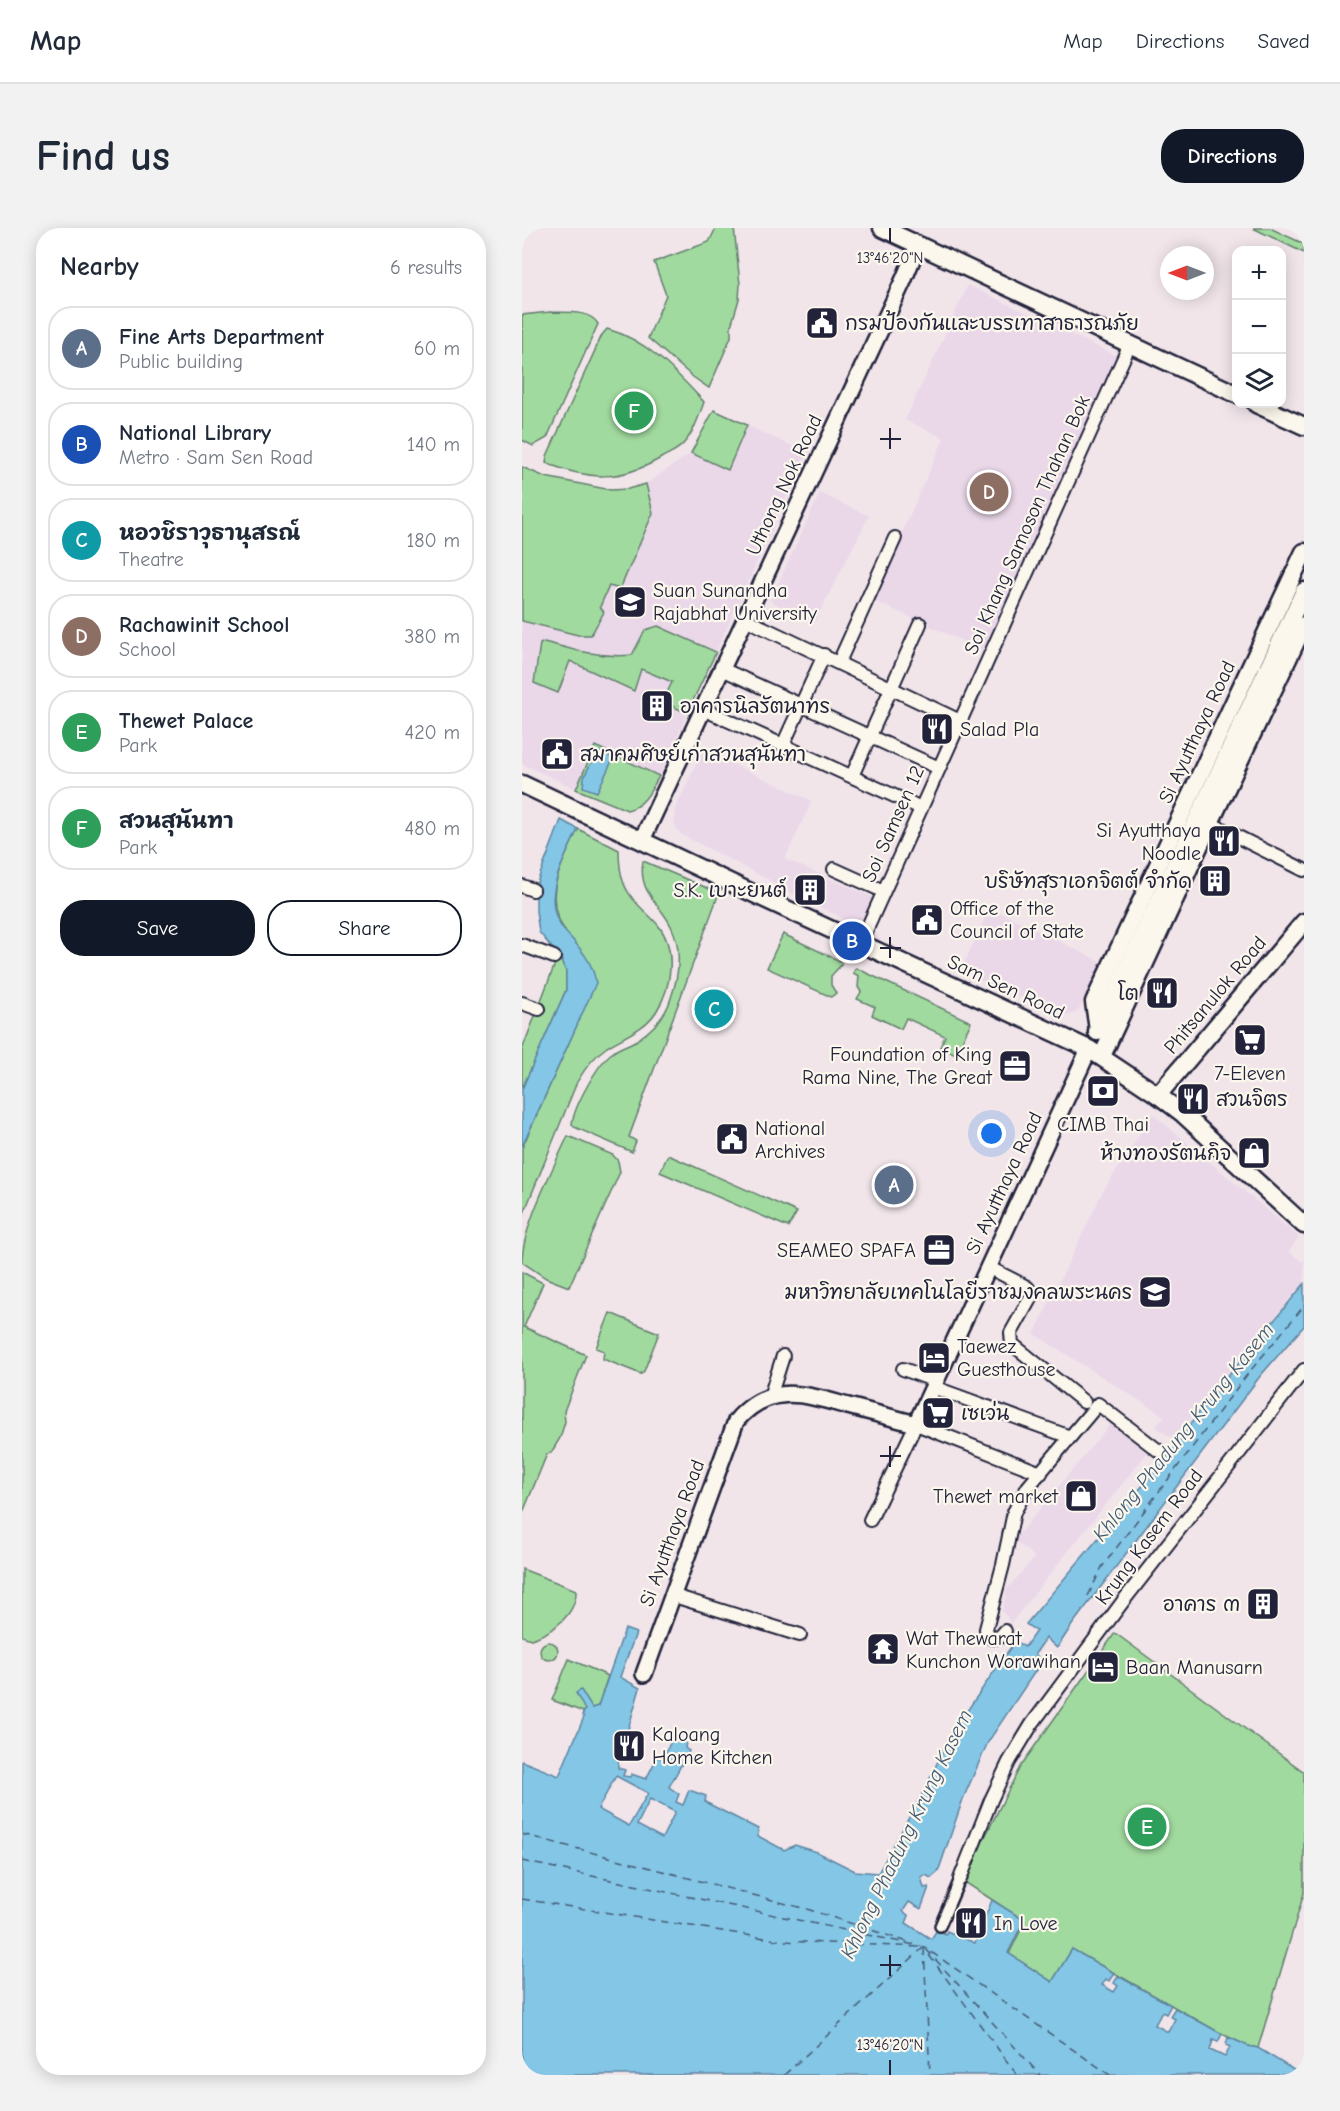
<!DOCTYPE html>
<meta charset="utf-8">
<style>
body{margin:0;font-family:"Comic Neue","Playpen Sans Thai",sans-serif;background:#f2f2f3;color:#1f2937}
.controls{position:absolute;right:18px;top:18px;display:grid;overflow:hidden;border-radius:12px;box-shadow:0 3px 15px #0003}
.controls button{width:54px;height:54px;display:grid;place-items:center;padding:0;border:0;border-bottom:2px solid #e0e1e3;background:#fff;color:#1f2937;font:30px sans-serif}
.compass{position:absolute;left:638px;top:18px;width:54px;height:54px;border-radius:50%;background:#fff;box-shadow:0 3px 15px #0003;rotate:270deg}
.you{position:absolute;left:470px;top:906px;width:21px;height:21px;margin:-15px;border:4px solid #fff;border-radius:50%;background:#1a73e8;box-shadow:0 0 0 9px #1a73e833}
.badge{display:grid;place-items:center;width:39px;height:39px;border-radius:50%;background:#111827;color:#fff;font-size:20px;font-weight:700}
.pin{position:absolute;translate:-50% -50%;border:3px solid #fff;box-shadow:0 2px 6px #0006}
.list{margin:0;padding:0;list-style:none}
h2{display:flex;justify-content:space-between;align-items:center;height:78px;margin:0;padding:0 24px;font-size:26px}
h2 small{font-size:20px;font-weight:400;color:#747a83}
.list li{display:grid;grid-template-columns:39px 1fr auto;gap:18px;align-items:center;box-sizing:border-box;height:84px;margin:0 12px 12px;padding:0 12px;border:2px solid #e0e1e3;border-radius:24px}
.list b{display:block;font-size:22px;white-space:nowrap}
.list p{margin:0;font-size:20px;white-space:nowrap;color:#747a83}
.list em{font-size:20px;font-style:normal;color:#747a83}
.actions{display:flex;gap:12px;padding:18px 24px}
.actions a{flex:1;padding:14px 0;border:2px solid #111827;border-radius:24px;text-align:center;font-size:21px;color:#111827}
.actions .main{background:#111827;color:#fff}
.icon{flex:none;width:33px;height:33px;fill:none;stroke:currentColor;stroke-width:2;stroke-linecap:round;stroke-linejoin:round}
.map{position:relative;flex:none;width:782px;height:1847px;overflow:hidden;border-radius:24px}
header{display:flex;align-items:center;gap:36px;box-sizing:border-box;height:84px;padding:0 30px;background:#fff;border-bottom:2px solid #e0e1e3}
header strong{font-size:28px}
nav{display:flex;gap:33px;margin-inline-start:auto;font-size:21px}
.intro{display:flex;align-items:center;justify-content:space-between;box-sizing:border-box;height:144px;padding:0 36px}
h1{margin:0;font-size:42px}
.button{padding:15px 27px;border-radius:24px;background:#111827;color:#fff;font-size:21px;font-weight:700}
main{display:flex;gap:36px;padding:0 36px}
aside{flex:1;background:#fff;border-radius:24px;box-shadow:0 3px 15px #0003}
.map>svg:first-child{display:block}
.built{fill:#ead8e9}
.green{fill:#a1da9f;stroke:#627e6d;stroke-width:1.5}
.water{fill:#84c6e5;stroke:#5d84a1;stroke-width:1.5;fill-rule:evenodd}
.lines{fill:none;stroke-linecap:round;stroke-linejoin:round}
.ferry{stroke:#445b76;stroke-width:1.5;stroke-dasharray:8 6;stroke-linecap:butt}
.pedestrian-casing{stroke:#22223b;stroke-width:14}
.minor-casing{stroke:#22223b;stroke-width:16}
.tertiary-casing{stroke:#22223b;stroke-width:20}
.secondary-casing{stroke:#22223b;stroke-width:21}
.pedestrian{stroke:#fbf7ec;stroke-width:9}
.minor{stroke:#fbf7ec;stroke-width:12}
.tertiary{stroke:#fbf7ec;stroke-width:15}
.secondary{stroke:#fbf7ec;stroke-width:16}
.ticks{fill:none;stroke:#22223b;stroke-width:2}
.labels{text-anchor:middle;dominant-baseline:central;stroke-width:4.5;stroke-linejoin:round;paint-order:stroke}
.poi-label{font-size:20px;fill:#22223b;stroke:#fbf7ec;text-anchor:start}
.street-label{font-size:20px;fill:#22223b;stroke:#fbf7ec}
.water-label{font-size:21px;font-style:italic;fill:#445b76;stroke:#fbf7ec}
.ticks-label{font-size:15px;text-anchor:middle;fill:#22223b;stroke:#fbf7ec;stroke-width:4.5;stroke-linejoin:round;paint-order:stroke}
</style>
<header>
<strong>Map</strong>
<nav><a>Map</a><a>Directions</a><a>Saved</a></nav>
</header>
<div class="intro"><h1>Find us</h1><a class="button">Directions</a></div>
<main>
<aside>
<h2>Nearby<small>6 results</small></h2>
<ul class="list">
<li><span class="badge" style="background:#5c6f8a">A</span><div><b>Fine Arts Department</b><p>Public building</p></div><em>60 m</em></li>
<li><span class="badge" style="background:#1a4fb4">B</span><div><b>National Library</b><p>Metro · Sam Sen Road</p></div><em>140 m</em></li>
<li><span class="badge" style="background:#0f9aa8">C</span><div><b>หอวชิราวุธานุสรณ์</b><p>Theatre</p></div><em>180 m</em></li>
<li><span class="badge" style="background:#8d6e63">D</span><div><b>Rachawinit School</b><p>School</p></div><em>380 m</em></li>
<li><span class="badge" style="background:#2e9e5b">E</span><div><b>Thewet Palace</b><p>Park</p></div><em>420 m</em></li>
<li><span class="badge" style="background:#2e9e5b">F</span><div><b>สวนสุนันทา</b><p>Park</p></div><em>480 m</em></li>
</ul>
<div class="actions"><a class="main">Save</a><a>Share</a></div>
</aside>
<div class="map">
<svg width="782" height="1847" viewBox="0 0 782 1847">
<rect width="100%" height="100%" fill="#f1e5ea"/>
<filter id="ink" filterUnits="userSpaceOnUse"><feTurbulence type="fractalNoise" baseFrequency=".0167" numOctaves="2"/><feDisplacementMap in="SourceGraphic" scale="12" xChannelSelector="R" yChannelSelector="G"/><feConvolveMatrix kernelMatrix="1 2 1 2 8 2 1 2 1" color-interpolation-filters="sRGB"/></filter>
<g filter="url(#ink)">
<!-- built -->
<g class="built">
<polygon points="446,57 595,128 596,132 463,423 350,372 422,210 383,192"/>
<polygon points="192,182 285,225 137,548 73,518 54,561 0,536 0,239 23,249 89,262 106,261 124,256 169,225"/>
<polygon points="298,265 347,288 292,395 248,373"/>
<polygon points="181,522 290,573 263,631 352,670 343,692 339,694 330,695 251,656 251,654 160,607 154,600 152,592 153,581"/>
<polygon points="468,679 579,734 557,782 549,787 539,786 438,744"/>
<polygon points="631,886 777,1009 767,1023 780,1034 782,1032 782,1054 651,1211 634,1199 642,1188 512,1106 581,963"/>
<polygon points="589,1195 625,1225 489,1395 480,1383 485,1361 513,1329 492,1312"/>
</g>
<!-- green -->
<g class="green">
<polygon points="194,0 212,0 218,56 217,71 209,98 209,109 187,160 171,149 126,110 144,67 132,34 187,14"/>
<polygon points="731,0 748,0 782,16 782,25"/>
<path d="M28 84C43 85 67 81 76 96L25 210 11 218 0 212V87Z"/>
<path d="M85 101C126 112 154 144 182 174 177 188 172 204 162 215 157 222 146 226 139 230 98 254 67 252 24 235L25 228 80 107Z"/>
<polygon points="192,182 225,197 206,242 169,225"/>
<polygon points="0,239 23,249 89,262 106,261 124,256 131,285 98,361 87,358 78,379 82,384 69,407 56,407 0,393"/>
<path d="M136 398 194 424 165 485 141 474 150 454 119 441 112 463 48 433 36 465 12 455 18 416 22 414C51 422 79 430 110 427L123 402Z"/>
<path d="M73 518 137 548C129 562 122 579 105 582L54 561Z"/>
<path d="M56 601 97 622C97 636 98 650 105 662 112 676 126 685 136 697 155 721 150 759 134 784 122 802 102 808 85 819 72 828 63 840 55 854L0 990V920L58 790 44 704C18 669 41 635 56 601Z"/>
<path d="M121 633 197 665 107 909 114 913 110 924 52 899 50 896C52 879 75 836 90 825 97 819 107 817 115 812 130 802 144 788 149 770 157 747 161 722 149 698 137 674 116 665 121 633Z"/>
<polygon points="261,706 316,732 320,736 309,748 309,757 314,765 309,769 245,740"/>
<polygon points="36,728 44,743 44,762 0,861 0,822"/>
<polygon points="334,740 449,794 434,826 418,819 423,808 384,790 379,801 350,787 353,779 335,771 339,764 336,759 337,748 331,745"/>
<path d="M46 908 91 927 96 933 98 944 47 1059 24 1050 0 1034C0 1000 31 940 46 908Z"/>
<polygon points="146,927 275,984 266,999 138,944"/>
<polygon points="0,1044 21,1055 2,1099 64,1127 42,1183 43,1194 38,1210 29,1225 25,1226 0,1287"/>
<polygon points="88,1085 137,1105 122,1143 119,1146 81,1131 82,1123 74,1120"/>
<path d="M0 1341 54 1362C55 1386 30 1405 9 1411L0 1408Z"/>
<polygon points="593,1405 782,1544 782,1665 736,1820 726,1818 700,1806 550,1721 530,1754 487,1726 503,1693 441,1653 498,1539"/>
<circle cx="27" cy="1423" r="9"/>
<polygon points="47,1431 86,1448 76,1478 61,1484 30,1472"/>
</g>
<!-- water -->
<g class="water">
<polygon points="75,523 88,528 90,533 75,564 61,559 62,549"/>
<path d="M39 592 56 601C45 627 21 663 36 693 39 699 45 706 50 711 62 725 71 736 74 755L0 919V861L44 762V743L39 731 17 704 14 683V657Z"/>
<path d="M782 1056V1098L739 1147 550 1397 535 1420 524 1410 513 1426 520 1433 466 1514 441 1571 416 1644 409 1650 404 1647 399 1649 402 1660 407 1659 399 1681 387 1674 381 1683 387 1688 384 1695 409 1711 415 1702 424 1706 425 1703 453 1715 470 1672 502 1692 486 1725 530 1754 550 1721 592 1745 587 1753 584 1751 580 1757 592 1764 596 1758 592 1755 596 1748 649 1777 644 1786 640 1784 633 1797 646 1804 653 1791 648 1788 653 1780 700 1806 696 1814 691 1812 688 1822 703 1829 708 1819 704 1817 706 1809 726 1818 736 1820 780 1847H0V1533L37 1548 62 1489 60 1487 63 1482 54 1465 59 1462 70 1480 76 1478 103 1401 114 1405 98 1449 118 1460 96 1536V1540L103 1542 101 1548 108 1549 109 1546 124 1551 136 1528 141 1530 150 1511 164 1514 163 1520 167 1523 147 1559 157 1566 154 1574 161 1577 167 1562 184 1568 183 1574 236 1601V1608L262 1622 273 1617 295 1624 333 1643 356 1645 405 1557 427 1509 493 1413 503 1419 514 1403 504 1396 654 1218 675 1186ZM94 1548 126 1565 107 1598 76 1581ZM128 1571 153 1584 140 1610 115 1597Z"/>
</g>
<g class="lines">
<!-- ferry -->
<g class="ferry">
<polyline points="566,1368 580,1339 724,1148 782,1078"/>
<polyline points="0,1606 288,1682 392,1716"/>
<polyline points="0,1633 402,1719 588,1847"/>
<polyline points="0,1671 262,1713 397,1719"/>
<polyline points="402,1720 408,1847"/>
<polyline points="404,1721 518,1847"/>
<polyline points="407,1727 495,1847"/>
<polyline points="262,1847 401,1720"/>
</g>
<!-- pedestrian casing -->
<g class="pedestrian-casing">
<polyline id="pedestrian" points="418,1698 438,1651"/>
</g>
<!-- minor casing -->
<g class="minor-casing">
<g id="minor">
<polyline points="223,391 438,493"/>
<polyline points="317,434 373,310"/>
<polyline points="200,441 417,540"/>
<polyline points="181,481 399,580"/>
<polyline points="261,517 302,427"/>
<polyline points="330,548 398,396"/>
<polyline points="688,595 782,642"/>
<polyline points="312,641 361,663"/>
<polyline points="0,658 11,662"/>
<polyline points="339,714 608,116"/>
<polyline points="0,717 32,729"/>
<polyline points="0,775 17,781"/>
<polyline points="466,1039 505,1059 509,1064 509,1069 489,1105 490,1116 562,1174"/>
<polyline points="381,1141 414,1153"/>
<polyline points="411,1159 548,1209"/>
<polyline points="248,1169 261,1128"/>
<polyline points="348,1292 394,1196 519,1245"/>
<polyline points="149,1367 278,1407"/>
<polyline points="483,1403 478,1409 470,1410 466,1408 464,1401 481,1337 492,1284 506,1259 576,1176 637,1223"/>
<polyline points="438,1651 469,1572 487,1534 510,1496 602,1372 782,1142"/>
</g>
</g>
<!-- tertiary casing -->
<g class="tertiary-casing">
<g id="tertiary">
<polyline points="120,612 382,51 396,17"/>
<path d="M122 1446 214 1193C247 1154 282 1166 326 1178 348 1184 371 1190 394 1196L567 821"/>
</g>
</g>
<!-- secondary casing -->
<g class="secondary-casing">
<g id="secondary">
<polyline points="360,0 714,166"/>
<polyline points="734,176 782,198"/>
<polyline points="0,556 245,672 567,821 636,867 661,886 782,997"/>
<polyline points="576,802 572,774 782,324"/>
<polyline points="575,804 782,363"/>
<polyline points="580,828 688,595 782,397"/>
<polyline points="636,867 782,694"/>
</g>
</g>
<!-- pedestrian -->
<use href="#pedestrian" class="pedestrian"/>
<!-- minor -->
<use href="#minor" class="minor"/>
<!-- tertiary -->
<use href="#tertiary" class="tertiary"/>
<!-- secondary -->
<use href="#secondary" class="secondary"/>
</g>
</g>
<!-- ticks -->
<path class="ticks" d="M368 0V15M368 200V221M358 211H379M368 709V730M358 720H379M368 1218V1239M358 1228H379M368 1727V1748M358 1737H379M368 1832V1847"/>
<!-- icons -->
<defs>
<g id="civic-square" transform="scale(1.725)"><rect x="-9" y="-9" width="18" height="18" rx="4" fill="#22223b" stroke="#fbf7ec"/><path d="M-.6-6.5H3V-4.5H.6V-3L4-1V1h2V6H-6V1h2V-1L-.6-3ZM-1.2 2.5V6h2.4V2.5Z" fill="#fff"/></g>
<g id="university-square" transform="scale(1.725)"><rect x="-9" y="-9" width="18" height="18" rx="4" fill="#22223b" stroke="#fbf7ec"/><path d="M0-5L7-2L0 1L-7-2ZM-4 1L0 2.5L4 1V4Q0 6-4 4Z" fill="#fff"/></g>
<g id="building-square" transform="scale(1.725)"><rect x="-9" y="-9" width="18" height="18" rx="4" fill="#22223b" stroke="#fbf7ec"/><path d="M-4-6H4V6H1V3H-1V6H-4ZM-2.5-4.3h1.7v1.8h-1.7ZM.8-4.3h1.7v1.8H.8ZM-2.5-1h1.7V.8h-1.7ZM.8-1h1.7V.8H.8Z" fill="#fff"/></g>
<g id="restaurant-square" transform="scale(1.725)"><rect x="-9" y="-9" width="18" height="18" rx="4" fill="#22223b" stroke="#fbf7ec"/><path d="M-5-6h1v4h1v-4h1v4h1v-4h1v5L-1.5 .5V6h-2V.5L-5-1ZM5-6V6H3V1.5H1.5Q1.5-4 5-6Z" fill="#fff"/></g>
<g id="supermarket-square" transform="scale(1.725)"><rect x="-9" y="-9" width="18" height="18" rx="4" fill="#22223b" stroke="#fbf7ec"/><path d="M-6-5.5h2.5l.6 2H6L4.5 2H-2.5L-4.4-4H-6ZM-1.5 3.2a1.3 1.3 0 1 0 .1 0ZM3 3.2a1.3 1.3 0 1 0 .1 0Z" fill="#fff"/></g>
<g id="office-square" transform="scale(1.725)"><rect x="-9" y="-9" width="18" height="18" rx="4" fill="#22223b" stroke="#fbf7ec"/><path d="M-6-3h4V-5.5h4V-3h4V5H-6ZM-1-4.5V-3h2v-1.5ZM-6 0V1H6V0Z" fill="#fff"/></g>
<g id="bank-square" transform="scale(1.725)"><rect x="-9" y="-9" width="18" height="18" rx="4" fill="#22223b" stroke="#fbf7ec"/><path d="M-6-4H6V4H-6ZM0-2.3a2.3 2.3 0 1 0 0 4.6a2.3 2.3 0 1 0 0-4.6Z" fill="#fff"/></g>
<g id="shop-square" transform="scale(1.725)"><rect x="-9" y="-9" width="18" height="18" rx="4" fill="#22223b" stroke="#fbf7ec"/><path d="M-5-2.5h2.3a2.7 3.5 0 0 1 5.4 0H5L5.5 6h-11ZM-1.5-2.5h3a1.5 2.3 0 0 0-3 0Z" fill="#fff"/></g>
<g id="hotel-square" transform="scale(1.725)"><rect x="-9" y="-9" width="18" height="18" rx="4" fill="#22223b" stroke="#fbf7ec"/><path d="M-6-4.5h1.5V1H6V5H4.5V3h-9V5H-6ZM-4 0a1.8 1.8 0 1 1 3.6 0ZM.5 0V-2.5h3Q6-2.5 6 0Z" fill="#fff"/></g>
<g id="temple-square" transform="scale(1.725)"><rect x="-9" y="-9" width="18" height="18" rx="4" fill="#22223b" stroke="#fbf7ec"/><path d="M0-6L5-2H3V0L6.5 2.5H4V6H1.5V3h-3V6H-4V2.5H-6.5L-3 0V-2H-5Z" fill="#fff"/></g>
</defs>
<g fill-rule="evenodd">
<use href="#civic-square" x="300" y="95"/>
<use href="#university-square" x="108" y="374"/>
<use href="#building-square" x="135" y="478"/>
<use href="#restaurant-square" x="415" y="501"/>
<use href="#civic-square" x="35" y="526"/>
<use href="#restaurant-square" x="702" y="613"/>
<use href="#building-square" x="693" y="653"/>
<use href="#building-square" x="288" y="662"/>
<use href="#civic-square" x="405" y="692"/>
<use href="#restaurant-square" x="640" y="765"/>
<use href="#supermarket-square" x="728" y="812"/>
<use href="#office-square" x="493" y="838"/>
<use href="#bank-square" x="581" y="863"/>
<use href="#restaurant-square" x="671" y="871"/>
<use href="#civic-square" x="210" y="911"/>
<use href="#shop-square" x="732" y="925"/>
<use href="#office-square" x="417" y="1022"/>
<use href="#university-square" x="633" y="1064"/>
<use href="#hotel-square" x="412" y="1130"/>
<use href="#supermarket-square" x="416" y="1185"/>
<use href="#shop-square" x="559" y="1268"/>
<use href="#building-square" x="741" y="1376"/>
<use href="#temple-square" x="361" y="1421"/>
<use href="#hotel-square" x="581" y="1439"/>
<use href="#restaurant-square" x="107" y="1518"/>
<use href="#restaurant-square" x="449" y="1695"/>
</g>
<g class="labels">
<!-- poi labels -->
<g class="poi-label">
<text x="323" y="95">กรมป้องกันและบรรเทาสาธารณภัย</text>
<text x="131" y="362">Suan Sunandha<tspan x="131" dy="23">Rajabhat University</tspan></text>
<text x="158" y="478">อาคารนิลรัตนาทร</text>
<text x="438" y="501">Salad Pla</text>
<text x="58" y="526">สมาคมศิษย์เก่าสวนสุนันทา</text>
<text x="679" y="602" text-anchor="end">Si Ayutthaya<tspan x="679" dy="23">Noodle</tspan></text>
<text x="670" y="653" text-anchor="end">บริษัทสุราเอกจิตต์ จำกัด</text>
<text x="265" y="662" text-anchor="end">S.K. เบาะยนต์</text>
<text x="428" y="680">Office of the<tspan x="428" dy="23">Council of State</tspan></text>
<text x="617" y="765" text-anchor="end">โต</text>
<text x="470" y="826" text-anchor="end">Foundation of King<tspan x="470" dy="23">Rama Nine, The Great</tspan></text>
<text x="728" y="845" text-anchor="middle">7-Eleven</text>
<text x="694" y="871">สวนจิตร</text>
<text x="581" y="896" text-anchor="middle">CIMB Thai</text>
<text x="233" y="900">National<tspan x="233" dy="23">Archives</tspan></text>
<text x="709" y="925" text-anchor="end">ห้างทองรัตนกิจ</text>
<text x="394" y="1022" text-anchor="end">SEAMEO SPAFA</text>
<text x="610" y="1064" text-anchor="end">มหาวิทยาลัยเทคโนโลยีราชมงคลพระนคร</text>
<text x="435" y="1118">Taewez<tspan x="435" dy="23">Guesthouse</tspan></text>
<text x="439" y="1185">เซเว่น</text>
<text x="536" y="1268" text-anchor="end">Thewet market</text>
<text x="718" y="1376" text-anchor="end">อาคาร ๓</text>
<text x="384" y="1410">Wat Thewarat<tspan x="384" dy="23">Kunchon Worawihan</tspan></text>
<text x="604" y="1439">Baan Manusarn</text>
<text x="130" y="1506">Kaloang<tspan x="130" dy="23">Home Kitchen</tspan></text>
<text x="472" y="1695">In Love</text>
</g>
<!-- street labels -->
<g class="street-label">
<text transform="translate(262 257) rotate(-65)">Uthong Nok Road</text>
<text transform="translate(505 297) rotate(-66)">Soi Khang Samoson Thahan Bok</text>
<text transform="translate(675 504) rotate(-65)">Si Ayutthaya Road</text>
<text transform="translate(371 596) rotate(-66)">Soi Samsen 12</text>
<text transform="translate(484 759) rotate(25)">Sam Sen Road</text>
<text transform="translate(693 767) rotate(-50)">Phitsanulok Road</text>
<text transform="translate(482 955) rotate(-65)">Si Ayutthaya Road</text>
<text transform="translate(150 1305) rotate(-70)">Si Ayutthaya Road</text>
<text transform="translate(627 1309) rotate(-53)">Krung Kasem Road</text>
</g>
<!-- water labels -->
<g class="water-label">
<text transform="translate(661 1204) rotate(-51)">Khlong Phadung Krung Kasem</text>
<text transform="translate(384 1606) rotate(-64)">Khlong Phadung Krung Kasem</text>
</g>
</g>
<g class="ticks-label">
<text x="368" y="35">13°46'20"N</text>
<text x="368" y="1822">13°46'20"N</text>
</g>
</svg>
<div class="controls">
<button>+</button>
<button>−</button>
<button><svg class="icon" aria-label="layers" viewBox="0 0 24 24"><path d="M12 4l9 5-9 5-9-5zM3 14l9 5 9-5"/></svg></button>
</div>
<svg class="compass" viewBox="-18 -18 36 36"><path d="M0-13l5 13h-10z" fill="#e53935"/><path d="M0 13l5-13h-10z" fill="#747a83"/></svg>
<div class="you"></div>
<div class="pin badge" style="left:372px;top:957px;background:#5c6f8a">A</div>
<div class="pin badge" style="left:330px;top:713px;background:#1a4fb4">B</div>
<div class="pin badge" style="left:192px;top:781px;background:#0f9aa8">C</div>
<div class="pin badge" style="left:467px;top:264px;background:#8d6e63">D</div>
<div class="pin badge" style="left:625px;top:1599px;background:#2e9e5b">E</div>
<div class="pin badge" style="left:112px;top:183px;background:#2e9e5b">F</div>
</div>
</main>
